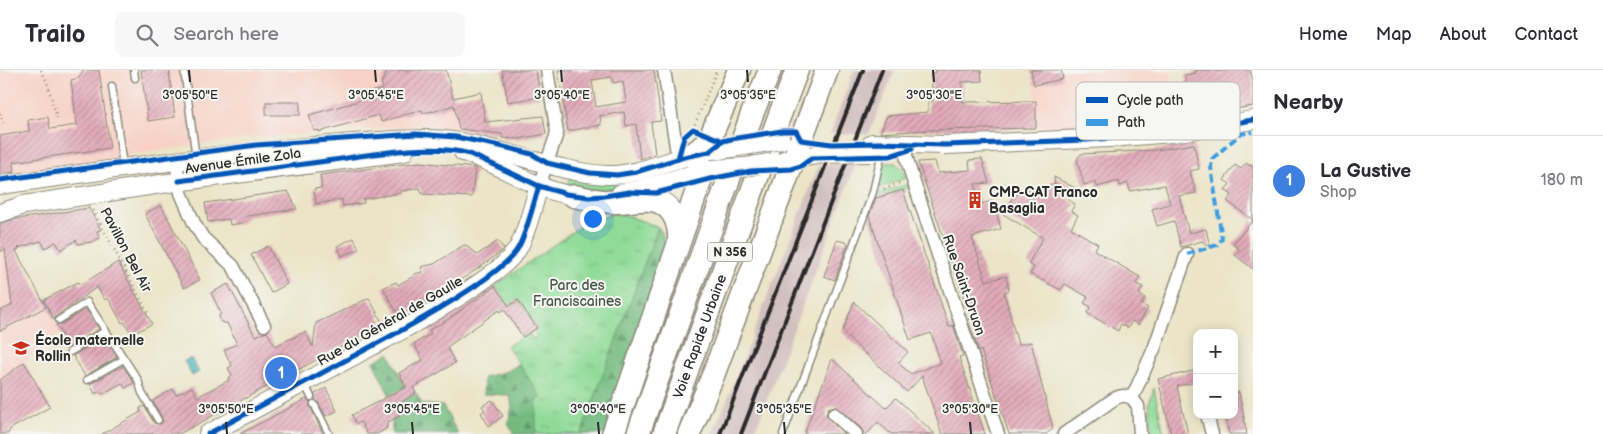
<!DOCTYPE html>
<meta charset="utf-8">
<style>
body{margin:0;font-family:"Balsamiq Sans",sans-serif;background:#f7f7f7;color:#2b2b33}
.controls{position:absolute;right:15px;bottom:15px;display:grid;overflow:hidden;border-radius:10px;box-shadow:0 2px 12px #0003}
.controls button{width:45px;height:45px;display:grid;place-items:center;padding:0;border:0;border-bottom:1px solid #e1e1e2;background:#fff;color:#2b2b33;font:25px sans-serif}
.you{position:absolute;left:592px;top:148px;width:18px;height:18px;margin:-12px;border:4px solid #fff;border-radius:50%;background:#1a73e8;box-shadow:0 0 0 8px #1a73e833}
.badge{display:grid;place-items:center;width:32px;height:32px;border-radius:50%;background:#c8321e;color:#fff;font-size:16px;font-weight:700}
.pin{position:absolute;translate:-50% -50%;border:2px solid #fff;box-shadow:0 1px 5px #0006}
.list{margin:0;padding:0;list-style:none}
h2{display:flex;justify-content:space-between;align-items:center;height:65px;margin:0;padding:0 20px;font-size:21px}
h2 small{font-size:16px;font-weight:400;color:#7c7c81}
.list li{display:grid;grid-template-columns:32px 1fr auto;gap:15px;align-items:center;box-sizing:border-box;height:90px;padding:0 20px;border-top:1px solid #e1e1e2}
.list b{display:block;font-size:19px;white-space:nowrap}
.list p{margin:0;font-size:16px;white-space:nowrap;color:#7c7c81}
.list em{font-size:16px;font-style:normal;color:#7c7c81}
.icon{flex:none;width:28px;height:28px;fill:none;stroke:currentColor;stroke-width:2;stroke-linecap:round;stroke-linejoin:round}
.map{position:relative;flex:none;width:1253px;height:364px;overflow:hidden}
header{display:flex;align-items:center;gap:30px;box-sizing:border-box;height:70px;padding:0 25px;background:#fff;border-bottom:1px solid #e1e1e2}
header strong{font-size:24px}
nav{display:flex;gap:28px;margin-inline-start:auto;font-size:18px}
.search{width:350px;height:45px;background:#f7f7f7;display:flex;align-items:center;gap:12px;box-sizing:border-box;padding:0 18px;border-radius:10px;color:#7c7c81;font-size:19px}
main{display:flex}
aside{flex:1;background:#fff}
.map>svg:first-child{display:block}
.built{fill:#f7d1c6}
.railway{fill:#d2bfbf}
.grass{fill:#90db97;stroke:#5e8361}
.forest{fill:url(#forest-firs);stroke:#507356}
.park{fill:url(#park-tufts);stroke:#5e8361}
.water{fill:url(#water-rules);stroke:#356e72}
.building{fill:url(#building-hatch);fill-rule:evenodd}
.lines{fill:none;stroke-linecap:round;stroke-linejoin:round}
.lane-casing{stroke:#8b8879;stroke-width:9}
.street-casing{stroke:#8b8879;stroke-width:15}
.secondary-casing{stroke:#8b8879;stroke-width:20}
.highway-casing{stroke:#8b8879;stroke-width:25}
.path{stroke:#8b8879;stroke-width:2.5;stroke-dasharray:1 4;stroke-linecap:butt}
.lane{stroke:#fff;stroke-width:6}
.street{stroke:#fff;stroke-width:12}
.secondary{stroke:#fff;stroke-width:18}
.highway{stroke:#fff;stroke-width:22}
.rail{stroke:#2b2b2b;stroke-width:4}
.secondary-bridge-casing{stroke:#8b8879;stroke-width:20;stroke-linecap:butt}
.secondary-bridge{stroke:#fff;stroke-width:18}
.quiet{stroke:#3d9ce1;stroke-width:4;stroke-dasharray:8 4;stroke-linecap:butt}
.cycleway-casing{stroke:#f6f6f2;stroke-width:8}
.cycleway{stroke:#0057b8;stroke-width:5}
.ticks{fill:none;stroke:#2b2b2b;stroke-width:2}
.labels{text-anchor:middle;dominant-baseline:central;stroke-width:4;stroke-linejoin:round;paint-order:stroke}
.shield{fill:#f6f6f2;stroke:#686867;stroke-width:1}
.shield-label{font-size:12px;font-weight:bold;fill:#2b2b2b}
.street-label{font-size:14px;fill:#2b2b2b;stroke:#f6f6f2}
.poi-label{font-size:14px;font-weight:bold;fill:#2b2b2b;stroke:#f6f6f2;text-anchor:start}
.park-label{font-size:14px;fill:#445746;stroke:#f6f6f2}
.key{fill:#f6f6f2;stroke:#b9b9b6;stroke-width:1}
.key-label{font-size:14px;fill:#2b2b2b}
.ticks-label{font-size:12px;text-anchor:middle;fill:#2b2b2b;stroke:#f6f6f2;stroke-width:4;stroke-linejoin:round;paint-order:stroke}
</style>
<header>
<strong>Trailo</strong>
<div class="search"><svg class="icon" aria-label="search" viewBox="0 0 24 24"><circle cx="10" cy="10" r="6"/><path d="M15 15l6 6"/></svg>Search here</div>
<nav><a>Home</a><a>Map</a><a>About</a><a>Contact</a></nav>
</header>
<main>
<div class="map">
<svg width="1253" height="364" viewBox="0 0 1253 364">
<defs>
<pattern id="forest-firs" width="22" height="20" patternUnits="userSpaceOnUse" patternTransform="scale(1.25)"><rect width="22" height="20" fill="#74bb80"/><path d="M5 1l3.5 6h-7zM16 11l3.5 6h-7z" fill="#5f9869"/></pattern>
<pattern id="park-tufts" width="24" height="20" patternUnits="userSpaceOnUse" patternTransform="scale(1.25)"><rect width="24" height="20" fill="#90db97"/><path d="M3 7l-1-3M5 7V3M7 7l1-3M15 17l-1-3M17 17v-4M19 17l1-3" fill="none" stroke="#7cbc82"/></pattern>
<pattern id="water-rules" width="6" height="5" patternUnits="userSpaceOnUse" patternTransform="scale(1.25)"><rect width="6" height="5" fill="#3fb0b9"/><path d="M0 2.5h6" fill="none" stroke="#358f97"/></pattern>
<pattern id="building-hatch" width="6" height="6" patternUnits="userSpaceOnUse" patternTransform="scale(1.25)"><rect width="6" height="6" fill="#e3abbc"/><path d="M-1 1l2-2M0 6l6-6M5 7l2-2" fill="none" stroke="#b88b99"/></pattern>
</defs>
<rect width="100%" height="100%" fill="#f6f6f2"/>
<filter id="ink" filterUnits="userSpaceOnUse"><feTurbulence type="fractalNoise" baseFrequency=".02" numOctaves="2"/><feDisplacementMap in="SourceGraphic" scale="10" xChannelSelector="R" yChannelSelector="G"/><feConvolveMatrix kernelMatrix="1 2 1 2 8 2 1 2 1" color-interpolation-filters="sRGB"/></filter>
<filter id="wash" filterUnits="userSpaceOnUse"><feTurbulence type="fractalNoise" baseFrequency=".0096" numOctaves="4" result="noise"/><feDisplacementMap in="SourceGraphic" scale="20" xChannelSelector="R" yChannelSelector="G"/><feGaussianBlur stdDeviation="1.12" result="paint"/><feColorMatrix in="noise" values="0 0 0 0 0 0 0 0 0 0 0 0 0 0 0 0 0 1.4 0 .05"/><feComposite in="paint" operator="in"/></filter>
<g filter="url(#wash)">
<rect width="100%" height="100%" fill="#ebe4c7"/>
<!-- built -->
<g class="built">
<polygon points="0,0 468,0 447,5 460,59 423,55 247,68 0,104"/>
<polygon points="1031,0 1170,0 1177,47 1036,58 1036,31"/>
<polygon points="13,175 61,264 0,310 0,182"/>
</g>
<!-- railway -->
<g class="railway">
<polygon points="854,0 895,0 869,64 830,64"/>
<polygon points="856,94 754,364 712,364 726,333 819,95"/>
</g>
<!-- grass -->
<g class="grass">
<polygon points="883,93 896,93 903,100 906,108 879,118"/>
<path d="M657 103C621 117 605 123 566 120L570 108Z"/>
<polygon points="908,114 909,118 874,129 876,124"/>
<polygon points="1154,318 1164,364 1152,364 1149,333"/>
</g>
<!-- forest -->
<g class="forest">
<path d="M617 142 658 157 662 162 666 180 606 364H515L508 354 512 337 510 325 483 324 484 307C495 304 511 302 519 293 526 285 528 273 537 266Z"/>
<polygon points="389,283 410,326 416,323 422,334 443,336 458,364 392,364 392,350 400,346 373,292"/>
</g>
<!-- park -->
<polygon class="park" points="617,142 658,157 581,364 536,364 536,329 542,328 507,276 529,263 533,269 537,266 533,260 537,257 518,230 509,236 495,216 579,157"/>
<!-- water -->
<polygon class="water" points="191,288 199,302 192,306 184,291"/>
<g id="blocks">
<!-- building -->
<g class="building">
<polygon points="83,0 99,0 110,78 13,92 14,102 0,104 0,66 29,61 28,50 48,47 50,59 77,55 71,10 79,8"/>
<polygon points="141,0 169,0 175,47 148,51"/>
<polygon points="388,0 446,0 453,28 481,22 485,52 543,46 546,64 519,69 502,68 502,64 459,59 454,35 432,42 432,41 423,43 422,40 381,52 379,45 319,62 319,60 314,61 309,45 359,31 363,24 383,19 381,13"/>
<polygon points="502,0 536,0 540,27 508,32"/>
<path d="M558 0H654L661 51 651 52 655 84 640 89 636 54 626 56 624 42 600 46 601 55 568 61ZM612 7 613 13 623 11 626 32 596 37 592 10Z"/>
<polygon points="936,0 981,0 982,11 962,12 963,32 1036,31 1036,58 929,60 880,63 887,46 928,42 928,31 933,31 931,3 936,3"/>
<polygon points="1031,0 1061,0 1063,9 1034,15"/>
<polygon points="1196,0 1215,0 1215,1 1250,0 1253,11 1253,36 1215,42 1214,37 1176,42 1174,24 1187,22 1185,5 1196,3"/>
<rect x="266" y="32" width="34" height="13"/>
<polygon points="1194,74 1199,99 1190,101 1196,123 1179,126 1189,163 1206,159 1210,177 1202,171 1181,177 1174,151 1157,156 1152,139 1170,134 1165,115 1130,121 1128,113 1120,116 1119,111 1097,117 1096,112 1084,115 1077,89 1081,84 1156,80"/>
<polygon points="982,89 989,113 975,114 980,134 993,131 1001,159 972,167 986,211 1006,206 1009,220 1004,222 1018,275 1031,272 1053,359 1046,364 1009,364 981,280 979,281 968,250 971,249 918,92 935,91 938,103 970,100 969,90"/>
<polygon points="420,92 475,98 472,127 422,124 420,118 401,121 401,123 363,129 364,133 343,136 342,129 316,134 314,119 322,118 320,105"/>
<polygon points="1246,93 1250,96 1253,95 1253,199 1235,185 1239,179 1233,174 1253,150 1227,131 1232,125 1225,120 1230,114 1224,110 1235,95 1241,99"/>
<polygon points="1054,107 1075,118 1068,130 1075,134 1071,141 1078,145 1071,158 1098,174 1094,180 1140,207 1136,214 1143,217 1139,224 1145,228 1141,234 1148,238 1138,255 1132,251 1128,258 1121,254 1118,261 1087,243 1091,237 1084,233 1088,227 1065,214 1061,220 1030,204 1034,197 1028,194 1043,168 1003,144 1014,125 1055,114"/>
<polygon points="903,120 949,257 953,255 963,286 959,287 985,364 942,364 922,306 907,322 842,262 854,232 908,282 898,293 911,304 941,293 931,263 910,270 869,146 876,128"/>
<polygon points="288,121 297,139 247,146 242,153 230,155 229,149 208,152 205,133"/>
<polygon points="161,135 200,210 184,218 145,144"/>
<polygon points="89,138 101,160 97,161 100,168 92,172 78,174 76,170 61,180 56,172 45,178 41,171 18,178 19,179 16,181 46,237 0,261 0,241 12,235 5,179 0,182 0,153 17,149"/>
<polygon points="354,168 359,179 342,186 337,176"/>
<polygon points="837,170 848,173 835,210 824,206"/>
<polygon points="498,171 504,179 502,181 476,200 423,233 399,246 383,218 396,212 398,215 414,206 414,204 423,202 421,197 434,194 464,175 468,176 471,181 473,180 477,185"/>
<polygon points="268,176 287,214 271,223 251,185"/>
<polygon points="118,192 152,254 132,264 124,252 122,253 108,228 105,230 97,217 56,246 54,250 44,230 78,212 80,215"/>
<polygon points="228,214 255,266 267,262 275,276 305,262 313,277 316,253 369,228 383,254 179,364 102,364 141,342 140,338 144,336 154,353 160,354 163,352 162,348 153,331 173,319 176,325 192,317 197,327 229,310 228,308 232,305 228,298 232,296 224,280 237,274 227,253 222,253 219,246 221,243 211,223"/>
<polygon points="495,216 509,236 518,230 537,258 523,267 504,239 500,242 499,240 447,277 455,293 413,318 416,323 395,336 400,346 388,352 386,359 377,364 367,364 361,352 356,354 352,345 406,317 399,303 423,290 414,274 431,264 429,260 447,250"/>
<polygon points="86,239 99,259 68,277 56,254 62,254"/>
<polygon points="104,267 117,287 85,306 73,286"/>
<polygon points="832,289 886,338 896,328 935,364 891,364 878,352 867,364 864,364 861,358 835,336 828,338 826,346 844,364 804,364"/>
<polygon points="24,292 50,337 10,359 8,364 0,364 0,310"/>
<polygon points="123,296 134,313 125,318 122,313 102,324 100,321 95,324 90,314"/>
<polygon points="1197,300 1197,312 1177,316 1188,364 1171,364 1158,309"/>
<polygon points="326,318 337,341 326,346 318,332 315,329 315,324"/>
<polygon points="1239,322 1247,364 1229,364 1225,345 1234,345 1234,323"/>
<polygon points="306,329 310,332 310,336 323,364 240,364"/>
<polygon points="492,330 503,346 489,356 481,343 485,340 482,336"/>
</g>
</g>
</g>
<g filter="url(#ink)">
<use href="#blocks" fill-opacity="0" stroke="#8b8879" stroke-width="1"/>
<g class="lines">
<!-- lane casing -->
<g class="lane-casing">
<g id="lane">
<polyline points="134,0 135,8"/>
<polyline points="184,0 196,88"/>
<polyline points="112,16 123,96"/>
<polyline points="59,250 87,232 138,310 142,323 158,350"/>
<polyline points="70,282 105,261"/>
<polyline points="87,310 124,289"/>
<polyline points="305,314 311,327"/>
<polyline points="314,334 329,364"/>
<polyline points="783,364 873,122 882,82"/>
</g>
</g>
<!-- street casing -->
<g class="street-casing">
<g id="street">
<polyline points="664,0 678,89"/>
<polyline points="906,74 906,86 912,107 998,364"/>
<polyline points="176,91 181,123 194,153 203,168 233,196 264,255"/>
<polyline points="539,116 557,63 547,0"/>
<polyline points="1132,328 1154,279 1187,184"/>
<polyline points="1132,328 1138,336 1140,364"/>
<polyline points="834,344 856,364"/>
<polyline points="1207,345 1212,364"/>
<path d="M1064 364 1114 329C1121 325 1126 325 1132 328"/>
</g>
</g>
<!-- secondary casing -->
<g class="secondary-casing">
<g id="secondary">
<polyline points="872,73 945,75 1110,68 1172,63 1253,50"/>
<path d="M463 82C505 95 540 125 585 127"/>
<polyline points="784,90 823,84"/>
<path d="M0 115C110 100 220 83 331 75 363 72 396 69 429 69 489 70 548 102 607 105 640 106 670 88 702 83"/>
<polyline points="621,123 641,119 711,99"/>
<polyline points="0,143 24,135 161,114 404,82"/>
<path d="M208 364 402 260C429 245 504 203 518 178 527 162 533 135 539 116"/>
</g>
</g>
<!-- highway casing -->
<g class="highway-casing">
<g id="highway">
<polyline points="690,85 700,79 710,68 739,0"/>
<path d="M574 126C588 129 602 132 616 132 628 132 640 129 651 130 671 132 680 152 679 170"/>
<polyline points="613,364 704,100 708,91 719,80"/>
<polyline points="638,364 752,44 770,0"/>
<path id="s1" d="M664 364 779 47 797 0"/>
<polyline points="689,364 714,303 827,0"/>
</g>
</g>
<!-- path -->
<g class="path">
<polyline points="41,0 47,12 57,48"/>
<polyline points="0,43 3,53"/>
<polyline points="693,59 717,0"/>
<polyline points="1251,96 1253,92"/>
<polyline points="884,119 902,112"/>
<polyline points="93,140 149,245"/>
</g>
<!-- lane -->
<use href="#lane" class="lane"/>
<!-- street -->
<use href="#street" class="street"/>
<!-- secondary -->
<use href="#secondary" class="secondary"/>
<!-- highway -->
<use href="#highway" class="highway"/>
<!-- rail -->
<g class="rail">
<polyline points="720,364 863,0"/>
<polyline points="741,364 882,0"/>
</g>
<!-- secondary-bridge casing -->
<g class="secondary-bridge-casing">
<g id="secondary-bridge">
<polyline points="719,80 781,70"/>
<polyline points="823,84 870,83"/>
<polyline points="711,99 745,97 773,92"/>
</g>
</g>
<!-- secondary-bridge -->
<use href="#secondary-bridge" class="secondary-bridge"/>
<!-- quiet -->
<polyline class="quiet" points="1187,184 1217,175 1222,169 1211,97 1212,89 1240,64 1253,62"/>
<!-- cycleway casing -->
<g class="cycleway-casing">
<g id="cycleway">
<polyline points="678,89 684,67 693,59 723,71"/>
<polyline points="0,110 256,75 416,64 456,67 500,76 532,84 547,93 590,103 617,105 636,102 684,87 709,82 723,71 731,69 782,61 796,61 801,70 832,74 879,73 945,75 1086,70 1172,63 1253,50"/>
<path d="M179 111C231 104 282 97 334 90 374 84 431 73 470 84L539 116 566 124 589 127 604 126 629 122 656 123 710 109 751 101 791 99 801 96 812 88 890 86 912 79"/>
<path d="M208 364 402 260C429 245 504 203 518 178 527 162 533 135 539 116"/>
</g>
</g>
<!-- cycleway -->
<use href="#cycleway" class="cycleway"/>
</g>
</g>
<!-- ticks -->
<path class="ticks" d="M189 0 190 12M375 0 376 12M561 0 562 12M747 0 748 12M933 0 934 12M226 352 227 364M412 352 413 364M598 352 599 364M784 352 785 364M970 352 971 364"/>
<!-- icons -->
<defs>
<g id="building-bare" transform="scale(1.35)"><path d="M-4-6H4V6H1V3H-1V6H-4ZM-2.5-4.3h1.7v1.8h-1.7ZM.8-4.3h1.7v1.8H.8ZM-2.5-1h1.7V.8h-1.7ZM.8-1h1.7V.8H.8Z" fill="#c8321e" stroke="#f6f6f2" stroke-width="2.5" paint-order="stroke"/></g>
<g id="school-bare" transform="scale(1.35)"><path d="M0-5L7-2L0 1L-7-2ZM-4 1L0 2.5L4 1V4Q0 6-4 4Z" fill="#c8321e" stroke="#f6f6f2" stroke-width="2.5" paint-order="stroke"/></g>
</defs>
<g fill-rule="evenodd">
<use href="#building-bare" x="975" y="130"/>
<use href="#school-bare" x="21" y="278"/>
</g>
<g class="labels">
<!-- shield labels -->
<rect class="shield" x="707.5" y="172.5" width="45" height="19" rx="4"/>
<g class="shield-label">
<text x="730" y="182">N 356</text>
</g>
<!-- street labels -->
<g class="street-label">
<text transform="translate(243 91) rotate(-8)">Avenue Émile Zola</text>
<text transform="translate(126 180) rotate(62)">Pavillon Bel Air</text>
<text transform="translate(964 215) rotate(71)">Rue Saint-Druon</text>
<text transform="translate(390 251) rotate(-30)">Rue du Général de Gaulle</text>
<text stroke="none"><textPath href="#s1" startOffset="104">Voie Rapide Urbaine</textPath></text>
</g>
<!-- poi labels -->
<g class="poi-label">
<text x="989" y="122">CMP-CAT Franco<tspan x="989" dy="16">Basaglia</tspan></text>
<text x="35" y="270">École maternelle<tspan x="35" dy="16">Rollin</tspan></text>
</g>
<!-- park labels -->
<g class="park-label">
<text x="577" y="215">Parc des<tspan x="577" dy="16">Franciscaines</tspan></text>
</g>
</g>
<!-- legend -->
<rect x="1076" y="12" width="164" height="58" rx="8" class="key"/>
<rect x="1086" y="27" width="22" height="6" fill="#0057b8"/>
<rect x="1086" y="49" width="22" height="7" fill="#3d9ce1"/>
<g class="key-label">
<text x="1117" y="35">Cycle path</text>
<text x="1117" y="57">Path</text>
</g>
<g class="ticks-label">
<text x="190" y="29">3°05'50"E</text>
<text x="376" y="29">3°05'45"E</text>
<text x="562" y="29">3°05'40"E</text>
<text x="748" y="29">3°05'35"E</text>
<text x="934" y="29">3°05'30"E</text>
<text x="226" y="343">3°05'50"E</text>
<text x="412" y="343">3°05'45"E</text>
<text x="598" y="343">3°05'40"E</text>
<text x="784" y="343">3°05'35"E</text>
<text x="970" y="343">3°05'30"E</text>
</g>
</svg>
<div class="controls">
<button>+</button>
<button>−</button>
</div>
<div class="you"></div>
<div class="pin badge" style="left:281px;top:303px;background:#3f7fe0">1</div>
</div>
<aside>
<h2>Nearby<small></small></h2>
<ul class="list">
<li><span class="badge" style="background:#3f7fe0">1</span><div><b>La Gustive</b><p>Shop</p></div><em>180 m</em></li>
</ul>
</aside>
</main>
